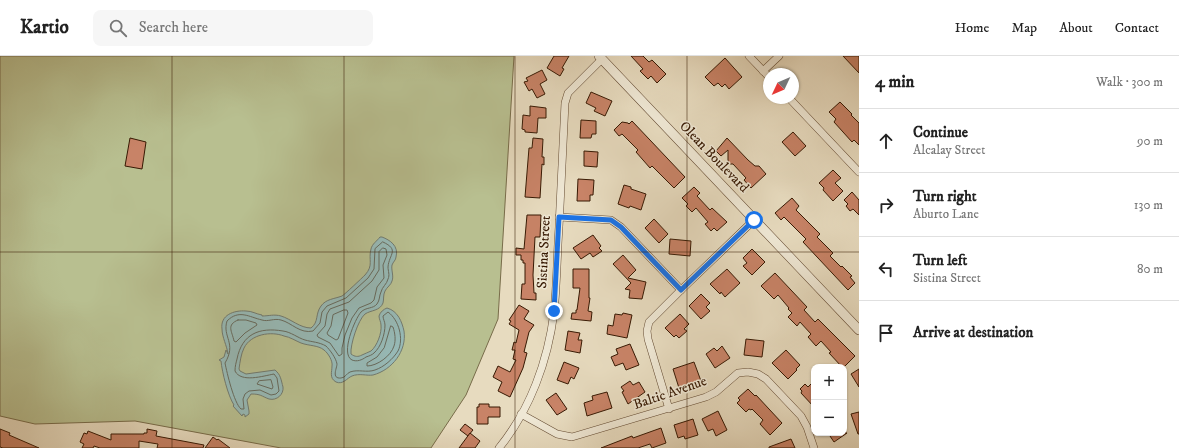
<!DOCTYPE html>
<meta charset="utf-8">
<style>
body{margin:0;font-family:"IM FELL DW Pica",serif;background:#f6f6f6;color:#222}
.controls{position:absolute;right:12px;bottom:12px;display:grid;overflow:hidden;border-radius:8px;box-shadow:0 1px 3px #0004}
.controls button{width:36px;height:36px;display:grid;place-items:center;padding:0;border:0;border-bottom:1px solid #e0e0e0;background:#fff;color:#222;font:20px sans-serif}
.compass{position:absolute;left:763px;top:12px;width:36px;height:36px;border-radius:50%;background:#fff;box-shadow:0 1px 3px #0004;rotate:226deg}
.stop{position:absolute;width:12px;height:12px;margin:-9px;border:3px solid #1a73e8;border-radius:50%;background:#fff}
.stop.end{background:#1a73e8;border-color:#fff;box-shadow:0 1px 4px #0008}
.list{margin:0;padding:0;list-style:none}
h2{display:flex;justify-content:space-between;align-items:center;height:52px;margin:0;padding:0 16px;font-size:17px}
h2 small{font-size:13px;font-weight:400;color:#767676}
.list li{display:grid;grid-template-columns:26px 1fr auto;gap:12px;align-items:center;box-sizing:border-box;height:64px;padding:0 16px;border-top:1px solid #e0e0e0}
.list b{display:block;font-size:15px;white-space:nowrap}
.list p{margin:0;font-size:13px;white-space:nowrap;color:#767676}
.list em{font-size:13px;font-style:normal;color:#767676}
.icon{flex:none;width:22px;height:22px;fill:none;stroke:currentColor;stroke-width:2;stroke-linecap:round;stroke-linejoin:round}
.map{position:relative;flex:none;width:859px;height:392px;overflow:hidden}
header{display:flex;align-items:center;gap:24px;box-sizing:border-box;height:56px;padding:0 20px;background:#fff;border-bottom:1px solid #e0e0e0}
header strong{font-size:19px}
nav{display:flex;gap:22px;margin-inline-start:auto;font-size:14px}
.search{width:280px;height:36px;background:#f6f6f6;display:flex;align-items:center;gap:10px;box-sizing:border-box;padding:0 14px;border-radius:8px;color:#767676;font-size:15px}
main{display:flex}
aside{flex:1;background:#fff}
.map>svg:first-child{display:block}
.green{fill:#b8bf90;stroke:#786c4a}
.water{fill:#97bab7;stroke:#717a6f}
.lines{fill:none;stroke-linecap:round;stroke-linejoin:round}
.shore{stroke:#676a5d;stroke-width:1}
.building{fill:#c88367;stroke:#371903}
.minor-casing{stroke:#634a32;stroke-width:8}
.tertiary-casing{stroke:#634a32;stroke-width:10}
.minor{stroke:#efe8d5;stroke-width:7}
.tertiary{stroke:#efe8d5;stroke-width:9}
.route{stroke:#1a73e8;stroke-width:5}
.grid{fill:none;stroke:#371903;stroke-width:1;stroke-opacity:0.55}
.labels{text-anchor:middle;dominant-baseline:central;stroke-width:3;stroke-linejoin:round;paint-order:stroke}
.street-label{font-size:14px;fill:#371903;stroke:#efe8d5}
</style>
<header>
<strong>Kartio</strong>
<div class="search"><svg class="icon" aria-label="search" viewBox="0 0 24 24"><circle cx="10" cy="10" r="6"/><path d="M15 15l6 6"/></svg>Search here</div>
<nav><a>Home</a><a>Map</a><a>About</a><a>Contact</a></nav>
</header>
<main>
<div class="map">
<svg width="859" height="392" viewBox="0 0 859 392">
<rect width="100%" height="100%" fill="#e7dbbf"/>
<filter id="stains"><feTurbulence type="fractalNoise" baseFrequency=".005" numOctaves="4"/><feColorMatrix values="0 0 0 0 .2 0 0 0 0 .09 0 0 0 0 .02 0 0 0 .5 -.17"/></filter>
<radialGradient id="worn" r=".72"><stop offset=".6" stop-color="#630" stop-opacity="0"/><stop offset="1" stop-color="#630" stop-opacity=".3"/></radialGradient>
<!-- green -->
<polygon class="green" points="0,0 514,0 498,263 466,339 431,392 281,392 135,365 35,368 0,360"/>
<!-- water -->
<path class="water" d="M380 181H382C390 184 399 190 396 201 396 204 393 206 392 209 391 214 394 220 392 225 391 229 387 231 385 235 383 239 384 243 383 247 380 255 371 254 365 258 358 264 350 289 351 298 355 301 358 301 362 299 365 298 368 296 371 295 377 290 382 277 381 269 381 266 379 263 379 260 380 256 384 253 387 252 398 255 402 266 404 275 407 295 392 314 373 319 367 320 359 317 352 320 347 322 343 329 336 326 329 322 332 316 332 310 333 305 328 297 324 294 318 289 309 290 301 287 296 285 290 281 284 280 271 275 251 278 244 292 241 298 240 306 239 313L240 315 246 318 275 314C281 319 281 324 283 331 284 338 277 345 269 343 261 340 261 338 251 338L247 344 249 355V358L245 361V359L243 358 242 360 233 350 234 349C228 340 222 316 221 305L219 304 224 301 226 294 228 298C227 290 222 281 222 273 220 259 234 254 246 255 252 255 256 258 262 259V260C269 260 274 258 281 260 291 263 300 272 311 272 319 266 315 258 321 250 326 243 334 243 342 240 344 239 362 222 365 219 374 209 368 204 371 193 372 188 377 185 380 181Z"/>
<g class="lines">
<!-- shore -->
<g class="shore">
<path d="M383 186C400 194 389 198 388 211 388 215 390 219 388 223 387 228 382 231 381 236 379 240 380 244 377 248 373 253 366 251 361 256 355 263 340 298 352 304 357 306 362 304 366 301 369 300 372 299 374 297 381 291 385 278 385 269 385 266 383 263 383 260L388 256C399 264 404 283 398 295 393 303 384 311 375 314 367 317 358 313 350 316 347 317 345 322 341 322 331 323 337 312 337 308 336 302 330 294 326 290 319 286 312 286 305 284 298 282 291 276 283 275 259 271 242 278 237 303 236 307 235 310 235 315 241 327 263 320 274 318L277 322 279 335 276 338 271 339 260 334 249 335 245 338 243 343 244 353H241C234 347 227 317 225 307 237 287 222 281 227 265 239 253 249 261 262 264 268 266 274 262 281 264 292 267 300 278 313 275L320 267 322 256 327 250 346 242 368 222 374 213 375 193Z"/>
<polygon points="383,192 386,193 387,199 383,209 384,222 377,231 374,244 371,247 359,252 352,262 345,279 342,292 342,298 339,300 330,287 318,281 317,279 325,270 327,258 330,253 349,246 372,225 379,214 379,196"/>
<polygon points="344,254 347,254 348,257 338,283 336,284 328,279 327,277 331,270 333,259"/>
<path d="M238 264H246L256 267 257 269 245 277 236 286 234 285C232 275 226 269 238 264Z"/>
<path d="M391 270 393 271C395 277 396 284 394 290 391 300 377 310 367 310V307L377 301 384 292Z"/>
<polygon points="271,324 273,331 272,333 257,328 259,325"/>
</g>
</g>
<!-- building -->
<g class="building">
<polygon points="554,0 569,0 562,12 564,13 560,20 547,12"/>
<polygon points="631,0 643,0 649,6 652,4 666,18 657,27 651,20 648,23 640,15 643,13"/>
<polygon points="843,0 859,0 859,17"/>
<polygon points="725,2 742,21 729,33 725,28 722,31 718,27 714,30 705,21"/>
<polygon points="542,14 547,24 540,28 545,38 537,42 532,33 529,35 524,26 528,25 526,22"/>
<polygon points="591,36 612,45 605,60 594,55 596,52 586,47"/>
<polygon points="840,46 852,58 851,59 859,67 859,89 854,84 852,86 834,66 836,63 829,56"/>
<polygon points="530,50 546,52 546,62 538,62 537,77 525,76 525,74 522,73 523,59 530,60"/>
<polygon points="581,64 596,65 596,78 592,78 591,82 580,82"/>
<polygon points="632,65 685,121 674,132 652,110 650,112 636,96 638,94 622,78 619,80 614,74 622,66 628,67 629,68"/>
<polygon points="793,76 806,90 795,100 782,86"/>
<polygon points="130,82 146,86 142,113 125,110"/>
<polygon points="533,82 543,83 542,101 544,101 544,109 542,108 540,142 525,141 529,92 532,92"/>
<polygon points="727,82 748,104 755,110 759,110 766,118 751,132 744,124 746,122 733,108 728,108 728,94 721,100 716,95"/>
<polygon points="584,95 598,96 597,111 584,110"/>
<polygon points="833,114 841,122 835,127 843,135 833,145 823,134 824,132 819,127"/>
<polygon points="578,123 594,124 593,139 590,139 590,145 577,145"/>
<polygon points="624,129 631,131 631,133 646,138 641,154 630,150 629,152 618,148"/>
<polygon points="694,131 700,137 697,140 710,154 712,152 727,166 717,175 714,172 711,175 705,168 708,166 696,152 692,156 686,150 688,148 682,142"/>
<polygon points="852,136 859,144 859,159 853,153 850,155 846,150 848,148 844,144"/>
<polygon points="792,142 799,150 796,154 820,178 817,181 833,197 830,200 841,211 842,210 852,220 850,221 855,227 848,234 803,186 806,183 784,161 781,164 775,157"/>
<polygon points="527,159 541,159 540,181 535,181 533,219 534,237 536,237 536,244 521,243 522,228 525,228 525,207 523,207 523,204 521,204 521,199 516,199 516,192 524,193"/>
<polygon points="654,163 668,178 659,187 645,172"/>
<polygon points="593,179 601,190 599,192 602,195 593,201 590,197 581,203 573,192"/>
<polygon points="670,183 691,185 690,200 669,198"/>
<polygon points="752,193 765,206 752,219 743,210 747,207 743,202"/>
<polygon points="623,199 636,214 628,222 646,226 642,243 629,242 630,234 625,233 631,227 613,208"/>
<polygon points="573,213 589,213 589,242 590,242 588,255 592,256 591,265 571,263 572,257 576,257 576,254 577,254 580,232 573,232"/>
<polygon points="727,213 740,227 725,241 721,236 720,238 710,228"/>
<polygon points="775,217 807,251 804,254 815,266 818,263 855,300 844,311 842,311 829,297 831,296 821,285 816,290 808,281 811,278 800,266 797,270 788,261 792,257 788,253 789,252 778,239 774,243 761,230"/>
<polygon points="701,238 710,247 706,251 710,255 701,263 689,250"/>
<polygon points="519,249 529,255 524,263 534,269 529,276 524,296 527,297 523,312 510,341 498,335 502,326 493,321 498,310 510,316 516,304 513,303 515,294 512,294 514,286 516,287 519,274 509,268 511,265 509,264"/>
<polygon points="623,257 632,259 627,282 607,278 608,269 613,270 615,258 622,259"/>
<polygon points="680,258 689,268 684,273 687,275 679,282 676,279 674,281 665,272"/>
<polygon points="568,275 580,277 578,284 582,284 580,297 565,294"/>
<polygon points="746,283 764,285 762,301 744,299"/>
<polygon points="630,288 639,309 626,314 623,307 615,310 611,301 618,298 616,293"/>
<polygon points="722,290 730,302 715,312 706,298 714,292 717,295"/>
<polygon points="786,294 800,309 796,313 797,314 788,323 772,307"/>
<polygon points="564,306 579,312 574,323 571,321 568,328 557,324"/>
<polygon points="694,306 701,325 679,332 673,313"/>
<polygon points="859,313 859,331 851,318"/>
<polygon points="630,325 633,329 639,326 645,336 628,348 622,336 624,335 621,331"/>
<polygon points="814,325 814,351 801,337 802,335 800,333 805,328 808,331"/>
<polygon points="748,333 755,340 756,339 782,367 770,379 760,368 763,364 752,353 751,354 749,353 746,356 737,347 740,344 738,342"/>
<polygon points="607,336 612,352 587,360 584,347 593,344 592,340"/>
<polygon points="556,337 567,353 557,359 546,344"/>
<polygon points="479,348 489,348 489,351 500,351 500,361 488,361 488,368 477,368 477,351 479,351"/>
<polygon points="718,355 727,374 716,380 713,373 708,375 702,363"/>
<polygon points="859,356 859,378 858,378 851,358"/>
<polygon points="693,363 698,379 685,383 684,380 678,382 674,369"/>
<polygon points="465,368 473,374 468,380 460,374"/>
<polygon points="661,372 666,387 652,392 650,388 638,392 601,392 632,380 633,382"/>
<polygon points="0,373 10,377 9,379 39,392 3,392 0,391"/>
<polygon points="147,373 157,375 156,380 204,389 203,392 157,392 158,388 139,385 139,392 100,392 94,390 93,392 82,392 84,388 80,386 84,377 87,378 88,375 111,384 111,378 144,378 144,377 147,377"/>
<polygon points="470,377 480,385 475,392 459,392"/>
<polygon points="828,377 847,377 834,386"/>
<polygon points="213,381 217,384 218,383 230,392 205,392"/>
<polygon points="791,383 795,392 769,392 769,391"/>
</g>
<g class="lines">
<!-- minor casing -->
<g class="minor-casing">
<g id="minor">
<polyline points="749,0 769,21"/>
<polyline points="763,15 779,0"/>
<polyline points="789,42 859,116"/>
<polyline points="559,161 611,164 621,171 681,234"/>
<polyline points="669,353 648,283 647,275 649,266 681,234 754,164"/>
<polyline points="521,358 557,378 572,381 706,341 716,336 738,317 748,316 758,318 766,323 801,360 807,371 814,392"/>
<path d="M499 392C530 354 548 305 554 256 557 228 557 199 559 171 561 130 563 88 565 47L568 37 602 3"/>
</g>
</g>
<!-- tertiary casing -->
<g class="tertiary-casing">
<polyline id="tertiary" points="599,0 859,274"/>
</g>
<!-- minor -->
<use href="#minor" class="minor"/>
<!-- tertiary -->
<use href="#tertiary" class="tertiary"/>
</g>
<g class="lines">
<!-- route -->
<polyline class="route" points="554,255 559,161 611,164 621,171 681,234 754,164"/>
</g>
<!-- grid -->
<path class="grid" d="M172 0V392M344 0V392M515 0V392M687 0V392M0 196H859"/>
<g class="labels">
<!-- street labels -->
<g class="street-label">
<text transform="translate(714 101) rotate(46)">Olean Boulevard</text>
<text transform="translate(544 196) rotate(-87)">Sistina Street</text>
<text transform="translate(670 337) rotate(-19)">Baltic Avenue</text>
</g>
</g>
<rect width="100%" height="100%" filter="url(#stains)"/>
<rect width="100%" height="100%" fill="url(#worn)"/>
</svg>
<div class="controls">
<button>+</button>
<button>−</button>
</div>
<svg class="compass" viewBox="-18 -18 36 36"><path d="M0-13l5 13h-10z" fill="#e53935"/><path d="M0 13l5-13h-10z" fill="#767676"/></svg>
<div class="stop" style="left:754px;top:164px"></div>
<div class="stop end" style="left:554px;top:255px"></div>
</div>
<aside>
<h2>4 min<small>Walk · 300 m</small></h2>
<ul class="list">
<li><svg class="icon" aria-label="ahead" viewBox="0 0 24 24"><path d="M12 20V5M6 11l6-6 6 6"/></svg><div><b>Continue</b><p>Alcalay Street</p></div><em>90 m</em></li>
<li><svg class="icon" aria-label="right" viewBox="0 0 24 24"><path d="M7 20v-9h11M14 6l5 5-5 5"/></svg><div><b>Turn right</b><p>Aburto Lane</p></div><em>130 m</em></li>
<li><svg class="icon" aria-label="left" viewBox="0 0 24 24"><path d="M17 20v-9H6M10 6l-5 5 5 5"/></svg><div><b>Turn left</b><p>Sistina Street</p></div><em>80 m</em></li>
<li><svg class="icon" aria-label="arrive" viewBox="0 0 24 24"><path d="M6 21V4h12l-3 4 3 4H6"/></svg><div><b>Arrive at destination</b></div></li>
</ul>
</aside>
</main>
